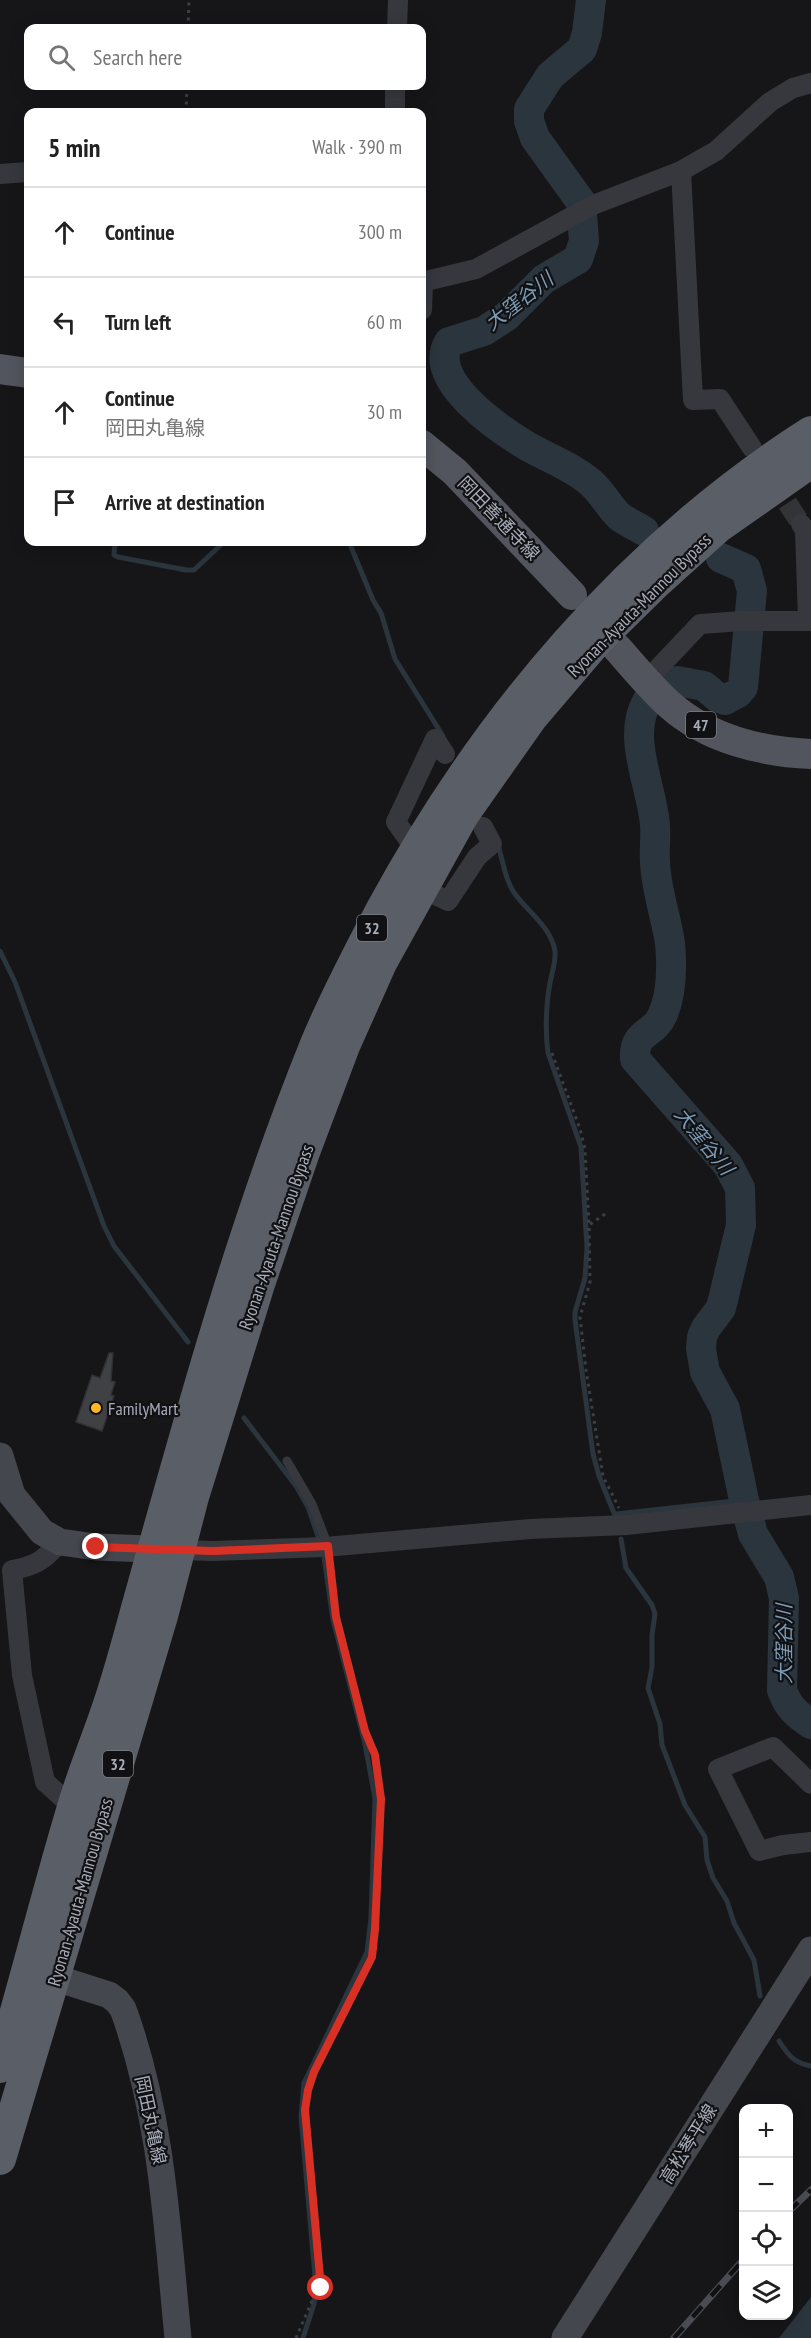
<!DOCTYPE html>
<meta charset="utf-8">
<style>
body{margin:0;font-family:"PT Sans Narrow","Noto Sans JP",sans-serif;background:#f6f6f6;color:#222}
.controls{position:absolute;right:18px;bottom:18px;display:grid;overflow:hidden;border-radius:12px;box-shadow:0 3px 15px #0003}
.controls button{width:54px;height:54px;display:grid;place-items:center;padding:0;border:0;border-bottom:2px solid #e0e0e0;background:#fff;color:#222;font:30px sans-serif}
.stop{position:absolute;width:18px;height:18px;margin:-14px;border:4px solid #d93025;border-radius:50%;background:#fff}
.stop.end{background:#d93025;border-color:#fff;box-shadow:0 2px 6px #0008}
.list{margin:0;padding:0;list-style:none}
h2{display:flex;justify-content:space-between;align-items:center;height:78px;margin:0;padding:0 24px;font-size:26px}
h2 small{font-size:20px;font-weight:400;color:#767676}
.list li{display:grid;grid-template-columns:39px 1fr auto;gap:18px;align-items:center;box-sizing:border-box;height:90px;padding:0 24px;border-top:2px solid #e0e0e0}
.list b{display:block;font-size:22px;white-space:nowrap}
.list p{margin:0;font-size:20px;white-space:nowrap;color:#767676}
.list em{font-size:20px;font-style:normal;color:#767676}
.icon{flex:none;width:33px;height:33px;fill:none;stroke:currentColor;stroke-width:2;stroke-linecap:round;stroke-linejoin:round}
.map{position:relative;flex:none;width:811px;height:2338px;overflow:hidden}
.search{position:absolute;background:#fff;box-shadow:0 3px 15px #0003;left:24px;top:24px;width:402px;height:66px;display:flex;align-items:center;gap:15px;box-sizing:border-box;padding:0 21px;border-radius:12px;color:#767676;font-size:22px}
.panel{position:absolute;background:#fff;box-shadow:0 3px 15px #0003;left:24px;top:108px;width:402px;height:438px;border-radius:12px}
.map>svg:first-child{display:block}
.water{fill:#2b353d}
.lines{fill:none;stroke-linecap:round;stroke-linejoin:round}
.stream{stroke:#2b353d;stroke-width:5}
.river{stroke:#2b353d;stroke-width:30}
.building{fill:#404145;stroke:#303034;stroke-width:1.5}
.minor-tunnel{stroke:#333438;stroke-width:20;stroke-dasharray:20 10;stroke-linecap:butt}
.path{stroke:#3c3f45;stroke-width:3;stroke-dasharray:3 4.5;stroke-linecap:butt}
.service{stroke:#37383e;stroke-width:9}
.minor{stroke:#37383e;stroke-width:20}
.secondary{stroke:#44474e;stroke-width:27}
.primary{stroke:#52555d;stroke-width:30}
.trunk{stroke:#5a5e66;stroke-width:32}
.rail-casing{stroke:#494c53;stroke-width:7}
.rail{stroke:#111113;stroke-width:4.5;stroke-dasharray:14;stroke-linecap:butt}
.route{stroke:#d93025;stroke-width:8}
.poi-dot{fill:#ffb627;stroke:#111113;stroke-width:2}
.labels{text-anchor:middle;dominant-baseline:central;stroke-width:4.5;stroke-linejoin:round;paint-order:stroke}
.shield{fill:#111113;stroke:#7a7e87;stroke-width:1.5}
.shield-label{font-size:16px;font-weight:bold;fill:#a7acb9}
.street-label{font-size:18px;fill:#a7acb9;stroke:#111113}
.poi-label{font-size:18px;fill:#a7acb9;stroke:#111113;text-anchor:start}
.water-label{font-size:20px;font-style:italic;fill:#7b9bb7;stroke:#111113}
</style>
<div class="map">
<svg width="811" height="2338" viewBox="0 0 811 2338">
<rect width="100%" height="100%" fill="#161618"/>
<!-- water -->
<polygon class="water" points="811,2297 811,2338 779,2338"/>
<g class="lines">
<!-- stream -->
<g class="stream">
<polyline points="115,542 114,555 118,557 186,570 194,570 224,542"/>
<polyline points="349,542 373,600 381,613 395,659 443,736"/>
<path d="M498 845C503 861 505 880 515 894 528 912 551 927 555 951 556 962 552 972 550 983 546 1004 545 1032 548 1053L581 1147 587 1248 585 1278 575 1312V1320L593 1454 599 1476 616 1518"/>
<polyline points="0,951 15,982 104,1226 114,1246 188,1342"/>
<polyline points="244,1418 296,1486 308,1507 320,1542"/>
<polyline points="616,1514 744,1500"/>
<polyline points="621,1539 626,1568 652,1605 655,1614 652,1635 652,1667 648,1688 660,1724 662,1745 685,1805 705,1837 707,1860 713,1878 727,1901 734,1923 754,1960 760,1996"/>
<path d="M779 2041C788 2055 794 2063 811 2066"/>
<polyline points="303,2338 314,2304 316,2288 301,2117 304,2083 367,1952 371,1918 375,1798 365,1744 333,1620 323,1550"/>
</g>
<!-- river -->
<g class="river">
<path d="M591 0 587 33 582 49 550 76 529 109V121L535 138 581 202 584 241 578 259 544 279 507 316 484 331 449 342C426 380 499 429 527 446 548 458 571 466 590 482 602 492 609 507 620 517 627 522 636 526 644 531"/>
<polyline points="677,681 704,686 717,697 725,700 738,693 743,687 752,591 746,569 721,558"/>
<path d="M650 697C624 733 652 785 655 825 656 837 654 850 655 862 656 890 666 916 670 943 672 965 672 995 662 1016 654 1035 633 1031 635 1059L728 1165 740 1188 741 1225 721 1308 706 1328 702 1337 701 1349 705 1372 725 1409 744 1500 753 1534 779 1577 784 1598 782 1690C788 1707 796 1714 811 1724"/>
</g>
</g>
<!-- building -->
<polygon class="building" points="109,1353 113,1353 111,1381 115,1382 111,1395 114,1396 102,1431 76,1422 92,1375 100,1378"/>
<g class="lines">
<!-- minor-tunnel -->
<polyline class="minor-tunnel" points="771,478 801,524"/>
<!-- path -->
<g class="path">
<polyline points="188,28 189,0"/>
<polyline points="186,112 187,86"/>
<polyline points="552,1053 580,1129 585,1149 589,1225"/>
<polyline points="605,1214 589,1225 590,1282 580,1317 586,1370 603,1476 619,1508"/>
<polyline points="296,2338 312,2301 321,2295 321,2288 305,2111 308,2090 314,2072 371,1957 375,1929 381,1799 375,1755 365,1731 336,1617 331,1563"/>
</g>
<!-- service -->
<polyline class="service" points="287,1461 312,1504 328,1546"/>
<!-- minor -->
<g class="minor">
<polyline points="397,28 398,0"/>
<polyline points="395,112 395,86"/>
<polyline points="681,171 693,400 720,399 752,448"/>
<polyline points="0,174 28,172"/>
<polyline points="422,282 476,269 593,205 681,171 716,151 770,102 793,88 811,83"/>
<polyline points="422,310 423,282"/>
<polyline points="801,524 805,530 808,620"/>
<polyline points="647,680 700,624 742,621 811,621"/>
<polyline points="415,849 396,822 435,739 445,754"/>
<polyline points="421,888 448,901 477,857 492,844 483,827"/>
<path d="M60 1542C44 1560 36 1566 12 1570L22 1675 45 1782 73 1807"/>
<polyline points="179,1550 213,1551 325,1547 530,1529 626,1525 811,1505"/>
<polyline points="811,1784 773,1747 718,1769 759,1851 783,1845 811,1842"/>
</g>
<!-- secondary -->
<g class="secondary">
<polyline points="0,1456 12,1495 42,1532 60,1542 96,1547 175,1550"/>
<path d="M34 1971 109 1995 117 2001 123 2009C162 2116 167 2226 178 2338"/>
<polyline points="565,2338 811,1950"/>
</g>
<!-- primary -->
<g class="primary">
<polyline points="0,369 28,373"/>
<polyline points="422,445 455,472 572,595"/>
<path d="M617 648C634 667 651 688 670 705 708 739 762 752 811 754"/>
</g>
<!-- trunk -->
<g class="trunk">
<path d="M0 2067C25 1983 46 1898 71 1814 81 1778 96 1743 108 1707 119 1675 128 1641 137 1608 190 1418 242 1227 316 1044 335 998 359 953 382 909 485 719 628 549 811 432"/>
<polyline points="0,2159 162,1616 193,1497 259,1284 304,1152 344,1046 381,963 463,815 532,717 596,642 656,583 717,528 811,462"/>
</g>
<!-- rail casing -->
<g class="rail-casing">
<g id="rail">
<polyline points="788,2212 811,2190"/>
<polyline points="674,2338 744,2259"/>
</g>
</g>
<!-- rail -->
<use href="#rail" class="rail"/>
</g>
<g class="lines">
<!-- route -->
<polyline class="route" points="96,1547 213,1551 328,1546 336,1617 365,1731 375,1755 381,1799 375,1929 372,1957 314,2072 308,2090 305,2110 321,2288"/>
</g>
<!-- markers -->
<circle class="poi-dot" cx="96" cy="1408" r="6"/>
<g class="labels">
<!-- shield labels -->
<g class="shield">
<rect x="686" y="712" width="30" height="26" rx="4.5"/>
<rect x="357" y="915" width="30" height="26" rx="4.5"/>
<rect x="103" y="1751" width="30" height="26" rx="4.5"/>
</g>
<g class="shield-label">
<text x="701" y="725">47</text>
<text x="372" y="928">32</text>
<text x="118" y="1764">32</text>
</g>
<!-- street labels -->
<g class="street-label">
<text transform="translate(499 518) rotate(46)">岡田善通寺線</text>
<text transform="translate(639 605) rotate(-45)">Ryonan-Ayauta-Mannou Bypass</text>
<text transform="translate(276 1237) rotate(-71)">Ryonan-Ayauta-Mannou Bypass</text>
<text transform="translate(80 1892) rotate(-74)">Ryonan-Ayauta-Mannou Bypass</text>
<text transform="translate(151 2120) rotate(78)">岡田丸亀線</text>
<text transform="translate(688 2144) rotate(-58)">高松琴平線</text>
</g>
<!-- poi labels -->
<g class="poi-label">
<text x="108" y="1408">FamilyMart</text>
</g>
<!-- water labels -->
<g class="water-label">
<text transform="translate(519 301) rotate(-38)">大窪谷川</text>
<text transform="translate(704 1141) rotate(51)">大窪谷川</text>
<text transform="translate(784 1644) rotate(-90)">大窪谷川</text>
</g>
</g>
</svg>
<div class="controls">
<button>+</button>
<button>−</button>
<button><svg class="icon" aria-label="locate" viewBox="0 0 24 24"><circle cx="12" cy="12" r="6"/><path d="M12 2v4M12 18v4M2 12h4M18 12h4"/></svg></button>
<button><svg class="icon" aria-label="layers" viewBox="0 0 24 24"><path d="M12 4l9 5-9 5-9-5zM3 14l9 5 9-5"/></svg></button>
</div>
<div class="stop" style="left:321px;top:2288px"></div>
<div class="stop end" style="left:96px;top:1547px"></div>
<div class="search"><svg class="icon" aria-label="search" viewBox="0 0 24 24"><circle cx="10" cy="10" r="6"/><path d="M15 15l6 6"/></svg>Search here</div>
<section class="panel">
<h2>5 min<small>Walk · 390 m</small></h2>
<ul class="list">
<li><svg class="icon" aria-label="ahead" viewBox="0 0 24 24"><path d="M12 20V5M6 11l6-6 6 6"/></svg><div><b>Continue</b></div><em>300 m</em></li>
<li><svg class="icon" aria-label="left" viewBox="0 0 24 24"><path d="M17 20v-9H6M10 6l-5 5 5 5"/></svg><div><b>Turn left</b></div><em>60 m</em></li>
<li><svg class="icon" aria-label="ahead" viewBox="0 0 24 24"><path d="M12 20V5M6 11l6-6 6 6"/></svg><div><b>Continue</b><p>岡田丸亀線</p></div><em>30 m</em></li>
<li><svg class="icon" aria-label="arrive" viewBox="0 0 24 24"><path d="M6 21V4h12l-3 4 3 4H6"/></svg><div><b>Arrive at destination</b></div></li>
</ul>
</section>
</div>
